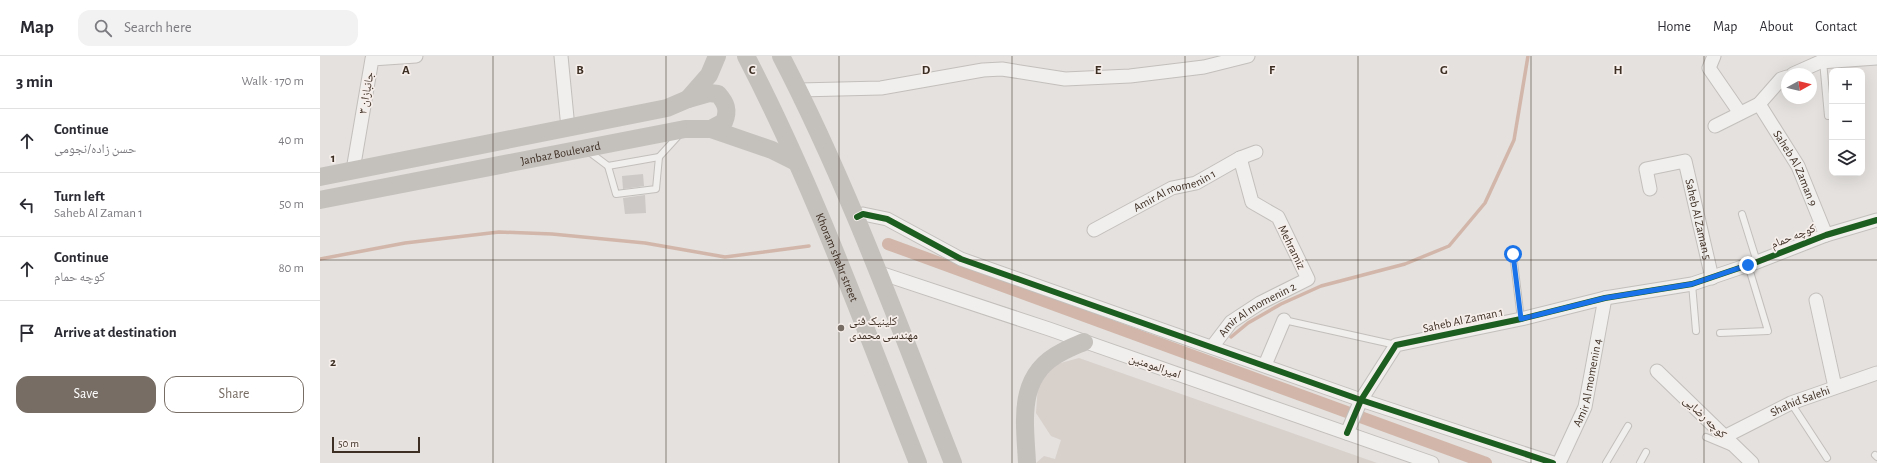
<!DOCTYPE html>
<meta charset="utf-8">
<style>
body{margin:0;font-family:"Alegreya Sans","Noto Naskh Arabic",sans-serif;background:#f2f2f3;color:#2b2b33}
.controls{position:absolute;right:12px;top:12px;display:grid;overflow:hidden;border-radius:8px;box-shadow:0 4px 16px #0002}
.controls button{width:36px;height:36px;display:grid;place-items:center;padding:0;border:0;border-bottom:1px solid #e1e1e2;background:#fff;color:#2b2b33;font:20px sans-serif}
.compass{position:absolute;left:1461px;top:12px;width:36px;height:36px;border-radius:50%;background:#fff;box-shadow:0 4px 16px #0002;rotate:82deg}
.scale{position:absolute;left:12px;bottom:10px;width:88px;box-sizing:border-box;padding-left:4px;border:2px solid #3e2f24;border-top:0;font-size:11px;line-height:14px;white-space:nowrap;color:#3e2f24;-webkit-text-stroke:3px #f5eeea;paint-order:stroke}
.stop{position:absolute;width:12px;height:12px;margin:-9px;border:3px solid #1a73e8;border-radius:50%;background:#fff}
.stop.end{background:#1a73e8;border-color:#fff;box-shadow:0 1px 4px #0008}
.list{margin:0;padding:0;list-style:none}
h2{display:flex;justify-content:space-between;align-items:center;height:52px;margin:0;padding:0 16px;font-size:17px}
h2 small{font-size:13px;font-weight:400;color:#7c7c81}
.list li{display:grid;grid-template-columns:26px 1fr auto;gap:12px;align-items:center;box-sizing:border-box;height:64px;padding:0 16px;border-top:1px solid #e1e1e2}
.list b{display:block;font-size:15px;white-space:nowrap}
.list p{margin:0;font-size:13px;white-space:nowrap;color:#7c7c81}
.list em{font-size:13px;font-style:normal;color:#7c7c81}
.actions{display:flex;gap:8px;padding:12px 16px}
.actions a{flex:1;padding:9px 0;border:1px solid #786d65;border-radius:12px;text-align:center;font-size:14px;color:#786d65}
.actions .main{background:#786d65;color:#fff}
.icon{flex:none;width:22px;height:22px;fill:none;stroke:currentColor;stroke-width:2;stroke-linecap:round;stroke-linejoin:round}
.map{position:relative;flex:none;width:1557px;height:407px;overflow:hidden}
header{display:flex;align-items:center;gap:24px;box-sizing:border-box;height:56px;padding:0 20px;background:#fff;border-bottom:1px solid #e1e1e2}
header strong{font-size:19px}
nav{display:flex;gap:22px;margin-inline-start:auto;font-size:14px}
.search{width:280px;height:36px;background:#f2f2f3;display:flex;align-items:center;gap:10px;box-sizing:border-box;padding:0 14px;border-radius:12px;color:#7c7c81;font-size:15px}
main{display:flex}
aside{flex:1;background:#fff}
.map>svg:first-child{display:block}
.built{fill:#d8d0cb}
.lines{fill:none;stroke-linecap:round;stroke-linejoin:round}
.stream{stroke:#d2b6a9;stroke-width:3.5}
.canal{stroke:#d2b6a9;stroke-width:12}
.building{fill:#ccc9c6}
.lane-casing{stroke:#c2bfbc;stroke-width:8}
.street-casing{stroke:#c2bfbc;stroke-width:15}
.lane{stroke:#f1efed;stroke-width:6}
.street{stroke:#f1efed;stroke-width:13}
.secondary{stroke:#c4c0bc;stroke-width:18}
.cycleway-casing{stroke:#f5eeea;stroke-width:8}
.cycleway{stroke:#1b5e20;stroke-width:6}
.route{stroke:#1a73e8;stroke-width:5}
.grid{fill:none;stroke:#3e2f24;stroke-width:1;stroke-opacity:0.55}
.poi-dot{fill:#786d65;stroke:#f5eeea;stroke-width:1.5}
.labels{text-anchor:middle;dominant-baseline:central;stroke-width:3.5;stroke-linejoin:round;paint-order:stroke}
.street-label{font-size:12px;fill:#3e2f24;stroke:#f5eeea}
.poi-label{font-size:12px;fill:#3e2f24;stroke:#f5eeea;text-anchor:start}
.grid-label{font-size:13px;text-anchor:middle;font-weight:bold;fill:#3e2f24;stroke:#f5eeea;stroke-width:3.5;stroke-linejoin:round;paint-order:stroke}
</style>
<header>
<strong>Map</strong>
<div class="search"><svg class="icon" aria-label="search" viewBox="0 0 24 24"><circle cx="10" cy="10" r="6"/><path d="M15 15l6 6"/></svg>Search here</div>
<nav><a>Home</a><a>Map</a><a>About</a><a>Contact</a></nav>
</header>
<main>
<aside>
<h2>3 min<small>Walk · 170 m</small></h2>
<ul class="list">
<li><svg class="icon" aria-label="ahead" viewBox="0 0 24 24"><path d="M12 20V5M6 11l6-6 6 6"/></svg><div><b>Continue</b><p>حسن زاده/نجومی</p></div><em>40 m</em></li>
<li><svg class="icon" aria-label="left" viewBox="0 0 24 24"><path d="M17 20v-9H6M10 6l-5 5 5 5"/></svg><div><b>Turn left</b><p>Saheb Al Zaman 1</p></div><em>50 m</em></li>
<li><svg class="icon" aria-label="ahead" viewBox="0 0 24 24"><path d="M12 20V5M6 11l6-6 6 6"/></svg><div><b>Continue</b><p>کوچه حمام</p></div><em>80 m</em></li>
<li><svg class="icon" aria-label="arrive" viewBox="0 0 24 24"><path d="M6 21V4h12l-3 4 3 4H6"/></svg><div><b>Arrive at destination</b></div></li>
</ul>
<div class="actions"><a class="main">Save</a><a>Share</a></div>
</aside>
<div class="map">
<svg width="1557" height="407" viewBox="0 0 1557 407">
<rect width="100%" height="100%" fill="#e4e1de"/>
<!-- built -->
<polygon class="built" points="759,302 1057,407 716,407 724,400 735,403 741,384 731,380 716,357 718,328 737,308"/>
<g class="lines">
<!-- stream -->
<g class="stream">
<polyline points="0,203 85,187 179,176 232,178 325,187 405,201 489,190"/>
<polyline points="911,281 928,267 961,248 1001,230 1085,208 1129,190 1165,147 1194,84 1208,0"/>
</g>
<!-- canal -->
<polyline class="canal" points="568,188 1166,407"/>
</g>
<!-- building -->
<g class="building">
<polygon points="323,118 324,130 303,133 302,120"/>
<polygon points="325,139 326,157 305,158 303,142"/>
</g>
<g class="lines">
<!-- lane casing -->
<g class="lane-casing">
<g id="lane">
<polyline points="1503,5 1508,60"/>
<polyline points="268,95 288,110 296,138 336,133 339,101 359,79"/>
<polyline points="288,110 339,101"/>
<polyline points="1422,158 1437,206"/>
<polyline points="1193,198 1201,263"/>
<polyline points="1372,228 1376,275"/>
<polyline points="964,264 1076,289"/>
<polyline points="1400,277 1448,275 1428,209"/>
<polyline points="1471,347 1507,402"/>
<polyline points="1386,381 1410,391"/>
<polyline points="1555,399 1557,401"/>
<polyline points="1286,407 1308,370"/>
<polyline points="1320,407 1326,396"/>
</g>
</g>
<!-- street casing -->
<g class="street-casing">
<g id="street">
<polyline points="241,0 248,72"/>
<polyline points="1394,0 1389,12 1420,57"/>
<polyline points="1473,18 1500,6 1557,2"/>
<polyline points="479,34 561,32 663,14 682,13 745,23 810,20 884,11 928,0"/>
<path id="s1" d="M1439 48 1478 110 1506 179"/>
<polyline points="1395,70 1439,48 1461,23 1467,21"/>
<polyline points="33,114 52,3 96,0"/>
<path id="s2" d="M1330 133 1326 113 1365 105 1392 222"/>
<polyline points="537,161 543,158 567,163 641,203 1041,344 1233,407"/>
<path id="s3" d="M774 174 852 132 876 127 920 102 936 96"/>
<polyline points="557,216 729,273 1112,407"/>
<polyline points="1496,244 1515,331"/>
<path id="s4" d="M892 291 911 266 940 247 988 223 958 161 932 146 920 102"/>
<polyline points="945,309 964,264"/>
<polyline points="1337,315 1432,407"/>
<polyline points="1027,377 1041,344 1076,289 1201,263 1285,242 1372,228 1437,206 1506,179 1557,164"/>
<path id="s5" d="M1406 380 1471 347 1557 317"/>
<path id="s6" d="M1239 407 1265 351 1285 242"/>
</g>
</g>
<!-- lane -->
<use href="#lane" class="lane"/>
<!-- street -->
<use href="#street" class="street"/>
<!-- secondary -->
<g class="secondary">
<path id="s7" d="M426 0C494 131 544 270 598 407"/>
<path d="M461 0C529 131 579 270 633 407"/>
<path d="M368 43 389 37 398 38C406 47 409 54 404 66L391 73"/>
<polyline points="0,121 347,52 368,43 389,19 397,0"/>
<path id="s8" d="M0 144 365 73H391L452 94 476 106"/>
<path d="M707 407C705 365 696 319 742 296 749 292 757 289 764 286"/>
</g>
<!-- cycleway casing -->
<g class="cycleway-casing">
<g id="cycleway">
<polyline points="537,161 543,158 567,163 641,203 1041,344 1233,407"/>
<polyline points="1027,377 1041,344 1076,289 1201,263 1285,242 1372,228 1437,206 1506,179 1557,164"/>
</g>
</g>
<!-- cycleway -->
<use href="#cycleway" class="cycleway"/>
</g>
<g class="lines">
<!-- route -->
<polyline class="route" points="1193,198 1201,263 1285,242 1372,228 1428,209"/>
</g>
<!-- grid -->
<path class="grid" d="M173 0V407M346 0V407M519 0V407M692 0V407M865 0V407M1038 0V407M1211 0V407M1384 0V407M0 204H1557"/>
<!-- markers -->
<circle class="poi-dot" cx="521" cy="272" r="4"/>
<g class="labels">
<!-- street labels -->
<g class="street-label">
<text transform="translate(46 37) rotate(-80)">جانبازان ۳</text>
<text stroke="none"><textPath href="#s8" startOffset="245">Janbaz Boulevard</textPath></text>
<text stroke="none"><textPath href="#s1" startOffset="74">Saheb Al Zaman 9</textPath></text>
<text stroke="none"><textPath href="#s3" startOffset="90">Amir Al momenin 1</textPath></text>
<text stroke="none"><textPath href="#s2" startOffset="120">Saheb Al Zaman 5</textPath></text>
<text transform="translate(1473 180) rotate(-22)">کوچه حمام</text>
<text transform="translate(972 191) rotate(64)">Mehramiz</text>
<text stroke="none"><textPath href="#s7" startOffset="221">Khoram shahr street</textPath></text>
<text stroke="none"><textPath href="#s4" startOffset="60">Amir Al momenin 2</textPath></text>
<text transform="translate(1143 264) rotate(-12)">Saheb Al Zaman 1</text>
<text transform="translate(835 310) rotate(19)">امیرالمومنین</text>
<text stroke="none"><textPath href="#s6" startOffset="86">Amir Al momenin 4</textPath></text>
<text stroke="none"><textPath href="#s5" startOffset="82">Shahid Salehi</textPath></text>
<text transform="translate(1385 361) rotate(44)">کوچه رضایی</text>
</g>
<!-- poi labels -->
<g class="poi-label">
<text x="529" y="265">کلینیک فنی<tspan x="529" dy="14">مهندسی محمدی</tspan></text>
</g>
</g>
<g class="grid-label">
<text x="86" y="18">A</text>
<text x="260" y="18">B</text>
<text x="432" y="18">C</text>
<text x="606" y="18">D</text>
<text x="778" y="18">E</text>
<text x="952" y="18">F</text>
<text x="1124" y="18">G</text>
<text x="1298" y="18">H</text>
<text x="13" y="106">1</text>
<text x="13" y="310">2</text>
</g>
</svg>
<div class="controls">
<button>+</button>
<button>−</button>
<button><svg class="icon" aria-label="layers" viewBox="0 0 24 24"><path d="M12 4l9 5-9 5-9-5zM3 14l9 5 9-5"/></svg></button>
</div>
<svg class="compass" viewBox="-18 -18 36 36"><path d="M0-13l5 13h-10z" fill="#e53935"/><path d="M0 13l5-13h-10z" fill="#7c7c81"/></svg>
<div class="scale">50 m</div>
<div class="stop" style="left:1193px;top:198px"></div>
<div class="stop end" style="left:1428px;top:209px"></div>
</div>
</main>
